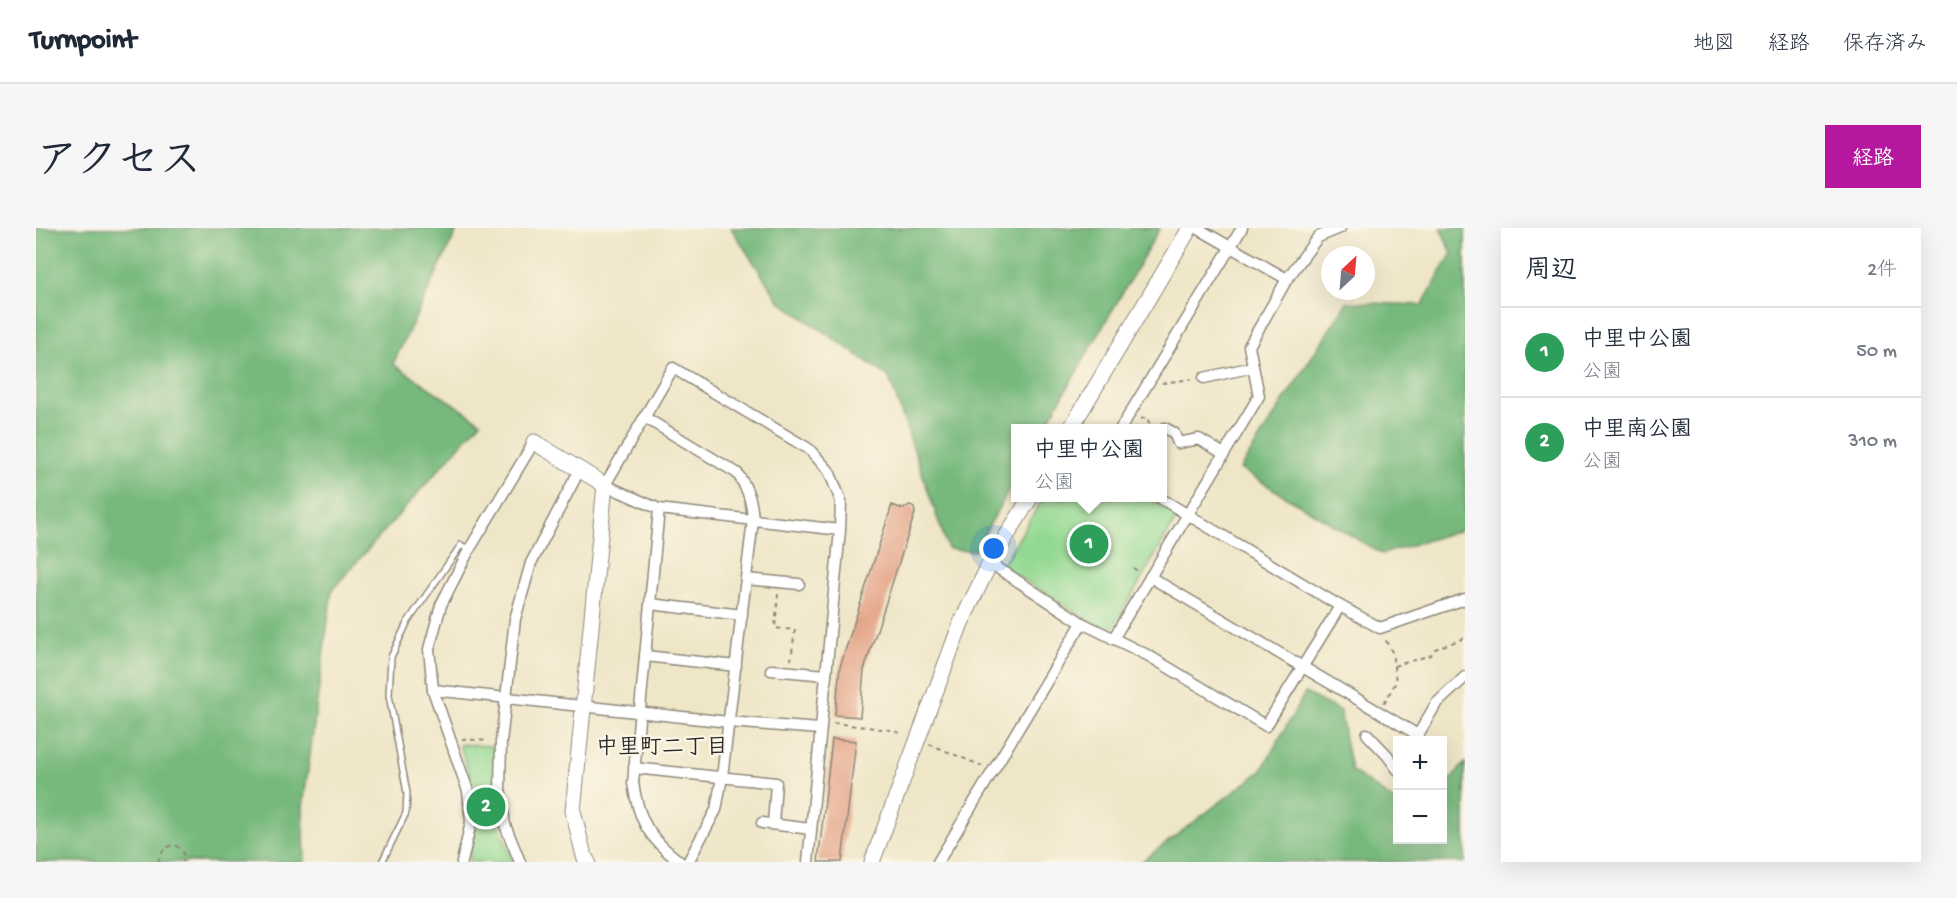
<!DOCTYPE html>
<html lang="ja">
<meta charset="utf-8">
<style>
body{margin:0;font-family:"Gochi Hand","Klee One",sans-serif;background:#f6f6f7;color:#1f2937}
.controls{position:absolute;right:18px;bottom:18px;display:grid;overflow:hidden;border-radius:0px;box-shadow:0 6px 24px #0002}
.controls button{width:54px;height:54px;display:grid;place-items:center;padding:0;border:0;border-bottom:2px solid #e0e1e3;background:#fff;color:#1f2937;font:30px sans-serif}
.compass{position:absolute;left:1285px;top:18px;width:54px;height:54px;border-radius:50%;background:#fff;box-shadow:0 6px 24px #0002;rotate:26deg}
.you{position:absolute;left:958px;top:321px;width:21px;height:21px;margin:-15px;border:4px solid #fff;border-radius:50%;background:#1a73e8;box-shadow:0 0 0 9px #1a73e833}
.badge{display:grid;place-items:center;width:39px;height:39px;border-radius:50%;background:#b5179e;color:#fff;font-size:20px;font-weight:700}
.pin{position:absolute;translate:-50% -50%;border:3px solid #fff;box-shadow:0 2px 6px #0006}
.popup{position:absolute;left:975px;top:196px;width:156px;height:78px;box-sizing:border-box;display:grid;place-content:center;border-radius:0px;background:#fff;filter:drop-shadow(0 2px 4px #0005);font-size:20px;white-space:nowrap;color:#747a83}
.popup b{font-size:22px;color:#1f2937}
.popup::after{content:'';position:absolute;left:50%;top:100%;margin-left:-12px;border:12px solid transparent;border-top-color:#fff}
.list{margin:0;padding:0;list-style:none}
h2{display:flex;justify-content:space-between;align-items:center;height:78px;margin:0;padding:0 24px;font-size:26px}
h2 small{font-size:20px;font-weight:400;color:#747a83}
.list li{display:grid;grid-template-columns:39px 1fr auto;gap:18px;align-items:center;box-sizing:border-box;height:90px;padding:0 24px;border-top:2px solid #e0e1e3}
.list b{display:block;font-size:22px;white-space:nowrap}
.list p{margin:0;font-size:20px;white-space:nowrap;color:#747a83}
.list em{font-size:20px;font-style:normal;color:#747a83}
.map{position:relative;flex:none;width:1429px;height:634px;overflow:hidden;border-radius:0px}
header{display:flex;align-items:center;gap:36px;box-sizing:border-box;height:84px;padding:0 30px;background:#fff;border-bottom:2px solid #e0e1e3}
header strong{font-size:28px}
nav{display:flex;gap:33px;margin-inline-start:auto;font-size:21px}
.intro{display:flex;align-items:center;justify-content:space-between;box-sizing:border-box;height:144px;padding:0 36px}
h1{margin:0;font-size:42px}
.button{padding:15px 27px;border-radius:0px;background:#b5179e;color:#fff;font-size:21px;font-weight:700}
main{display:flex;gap:36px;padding:0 36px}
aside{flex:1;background:#fff;border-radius:0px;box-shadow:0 6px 24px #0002}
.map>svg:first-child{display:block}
.green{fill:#94d993;stroke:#60825f;stroke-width:1.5}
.forest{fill:#77b97d;stroke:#517254;stroke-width:1.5}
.building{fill:#e4a689}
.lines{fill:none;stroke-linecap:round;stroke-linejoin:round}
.lane-casing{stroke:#8d887a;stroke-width:8}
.street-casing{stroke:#8d887a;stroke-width:13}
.secondary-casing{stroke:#8d887a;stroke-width:17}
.path{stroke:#8d887a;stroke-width:2;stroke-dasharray:4.5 4.5;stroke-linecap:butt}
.lane{stroke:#fff;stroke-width:5}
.street{stroke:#fff;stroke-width:10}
.secondary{stroke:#fff;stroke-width:15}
.labels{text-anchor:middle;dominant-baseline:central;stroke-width:4.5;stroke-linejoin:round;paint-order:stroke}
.neighbourhood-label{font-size:22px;font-weight:bold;fill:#2b2b2b;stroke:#fcf5e5}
</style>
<header>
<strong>Turnpoint</strong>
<nav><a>地図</a><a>経路</a><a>保存済み</a></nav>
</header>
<div class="intro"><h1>アクセス</h1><a class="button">経路</a></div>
<main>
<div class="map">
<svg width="1429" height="634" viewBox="0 0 1429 634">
<rect width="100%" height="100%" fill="#fcf5e5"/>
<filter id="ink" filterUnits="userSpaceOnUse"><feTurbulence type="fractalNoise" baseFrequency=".0167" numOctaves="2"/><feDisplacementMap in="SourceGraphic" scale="12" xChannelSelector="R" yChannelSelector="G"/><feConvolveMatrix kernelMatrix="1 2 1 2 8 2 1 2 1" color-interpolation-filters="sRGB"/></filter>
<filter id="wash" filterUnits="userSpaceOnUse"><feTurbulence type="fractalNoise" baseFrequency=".008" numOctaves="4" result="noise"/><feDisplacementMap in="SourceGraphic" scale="24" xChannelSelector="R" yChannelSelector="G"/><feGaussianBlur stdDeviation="1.35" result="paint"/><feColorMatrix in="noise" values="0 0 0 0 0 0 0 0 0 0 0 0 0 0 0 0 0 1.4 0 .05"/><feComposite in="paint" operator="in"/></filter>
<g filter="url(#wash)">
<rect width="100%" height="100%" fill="#efe6c8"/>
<!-- green -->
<g class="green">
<polygon points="1007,270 1112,270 1138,285 1139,293 1077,400 1069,403 966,338"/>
<polygon points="423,516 454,518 460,524 459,562 464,599 477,634 433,634 440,595 439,562"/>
</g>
<!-- forest -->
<g class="forest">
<polygon points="0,0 422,0 357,136 445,194 296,362 267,579 269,634 0,634"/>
<polygon points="695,0 1124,0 1008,200 980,200 979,251 939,323 912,321 853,149 743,73"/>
<polygon points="1404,0 1429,0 1429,301 1346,326 1204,241 1311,74 1386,77 1416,25"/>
<polygon points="1269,465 1304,483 1315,542 1361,575 1362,612 1406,612 1407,561 1429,535 1429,634 1105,634 1225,543"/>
</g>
<g id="blocks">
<!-- building -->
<g class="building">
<polygon points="856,277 867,281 874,277 878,280 879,285 828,442 824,489 799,487 804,439"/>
<polygon points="796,511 820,513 806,634 782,634"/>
</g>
</g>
</g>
<g filter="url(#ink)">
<use href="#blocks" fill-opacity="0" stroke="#8d887a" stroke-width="1.5"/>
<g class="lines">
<!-- lane casing -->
<g class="lane-casing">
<polyline id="lane" points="346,634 370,585 371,565 353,467 355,429 371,395 425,317 433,322"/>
</g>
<!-- street casing -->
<g class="street-casing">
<g id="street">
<polyline points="1161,0 1251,51"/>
<polyline points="1168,150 1217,139"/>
<path d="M608 189 701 245C712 261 716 273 717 292L686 549 680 582 652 634"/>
<polyline points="1085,200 1206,0"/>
<polyline points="1129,200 1138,205 1142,215 1163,211 1188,226"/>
<polyline points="1124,270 1304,378 1344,400 1429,371"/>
<path d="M623 281 597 555C603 594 613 610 644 634"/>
<polyline points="954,335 1046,395 1113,428 1230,498 1304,378"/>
<polyline points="1114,349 1382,507 1400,476 1429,449"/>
<polyline points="710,351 763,356"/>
<polyline points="614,376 706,387"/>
<polyline points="1077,411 1223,168 1213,118 1251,51 1282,9 1304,0"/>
<polyline points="609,428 700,438"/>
<polyline points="735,442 790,447"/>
<polyline points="397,462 693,494 784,501"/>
<polyline points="1331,506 1351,527 1362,542"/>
<polyline points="598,540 740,555 737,596"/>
<polyline points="726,595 775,601"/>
<polyline points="426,634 435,594 432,563 397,462 393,421 405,377 433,322 498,214"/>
<polyline points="484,634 469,597 464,560 465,514 479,391 495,335 544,241"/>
<polyline points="772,634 804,302 805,273 793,243 773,221 637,140 569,257 623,281 804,302"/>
<polyline points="902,634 1046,395"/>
</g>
</g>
<!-- secondary casing -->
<g class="secondary-casing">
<g id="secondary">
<polyline points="1035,200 1154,0"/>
<polyline points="498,214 569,257 537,583 548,628 552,634"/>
<polyline points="836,634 925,395 954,335 994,270"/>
</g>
</g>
<!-- path -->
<g class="path">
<polyline points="1126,155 1156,151"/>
<polyline points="1105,191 1111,189 1115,200"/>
<polyline points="1097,340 1103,344"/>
<polyline points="742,366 739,400 759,402 755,432"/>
<polyline points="1358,438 1395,427 1399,421 1429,410"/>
<polyline points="1348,475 1360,454 1356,424 1349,411"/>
<polyline points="797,495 855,502 868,506"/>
<polyline points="426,511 453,513"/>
<polyline points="893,516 946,538"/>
<path d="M122 634C126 624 128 618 139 617L146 622 149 630 147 634"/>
</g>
<!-- lane -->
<use href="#lane" class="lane"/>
<!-- street -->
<use href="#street" class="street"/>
<!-- secondary -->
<use href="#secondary" class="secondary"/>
</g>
</g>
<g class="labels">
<!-- neighbourhood labels -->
<g class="neighbourhood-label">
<text x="626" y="521">中里町二丁目</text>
</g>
</g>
</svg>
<div class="controls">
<button>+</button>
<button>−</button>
</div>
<svg class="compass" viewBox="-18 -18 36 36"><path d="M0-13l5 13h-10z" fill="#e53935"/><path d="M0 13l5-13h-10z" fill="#747a83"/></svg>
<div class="you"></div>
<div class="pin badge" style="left:1053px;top:316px;background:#2e9e5b">1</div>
<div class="popup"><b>中里中公園</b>公園</div>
<div class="pin badge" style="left:450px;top:579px;background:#2e9e5b">2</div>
</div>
<aside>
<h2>周辺<small>2件</small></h2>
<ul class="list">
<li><span class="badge" style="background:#2e9e5b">1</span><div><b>中里中公園</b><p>公園</p></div><em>50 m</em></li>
<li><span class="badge" style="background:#2e9e5b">2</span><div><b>中里南公園</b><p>公園</p></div><em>310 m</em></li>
</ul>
</aside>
</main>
